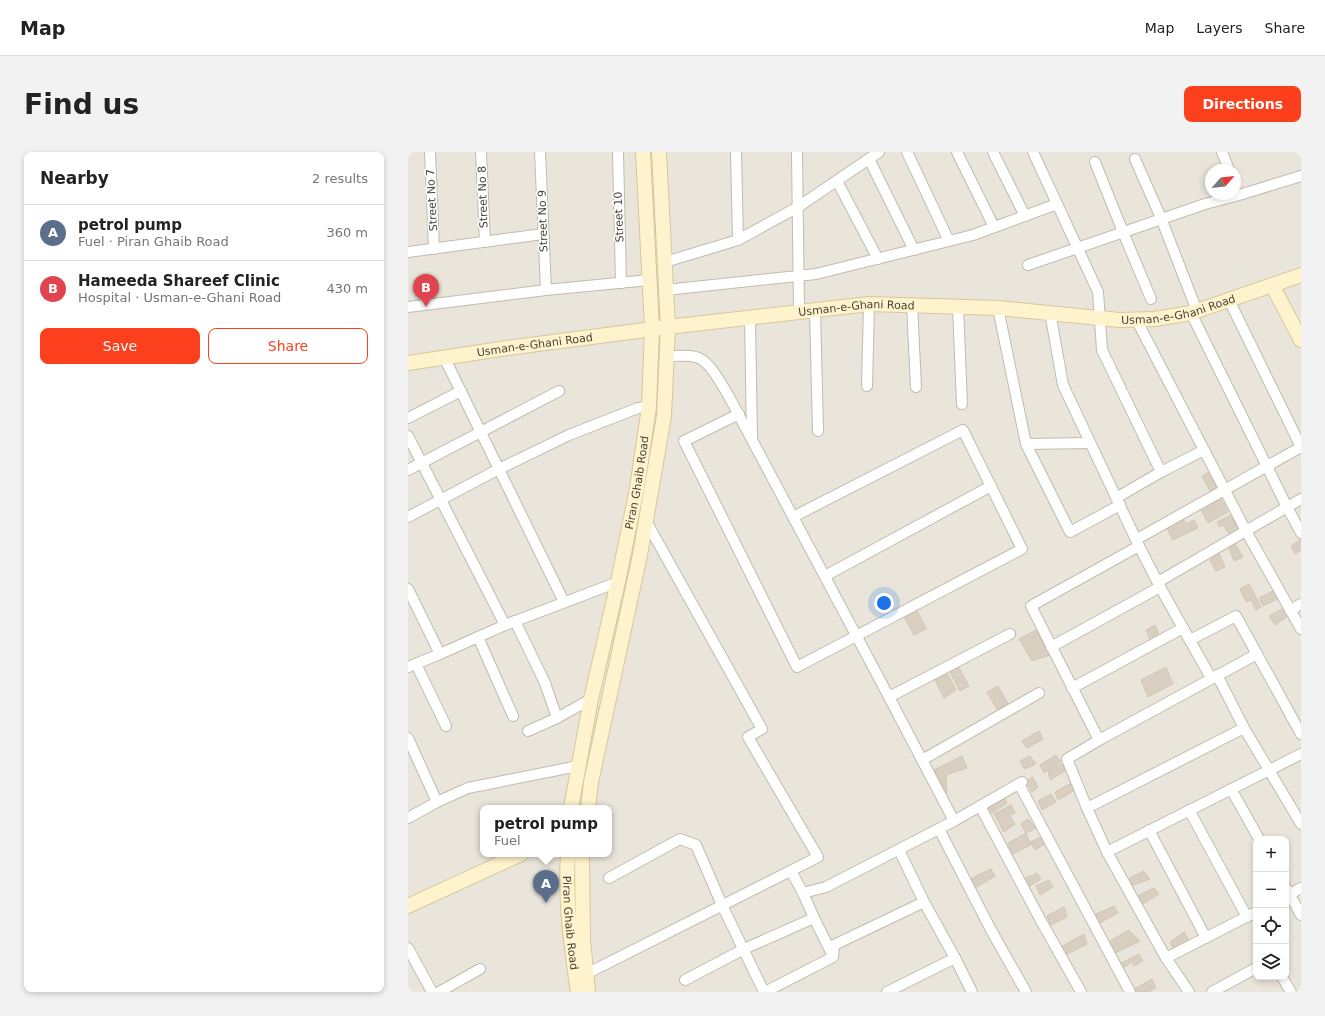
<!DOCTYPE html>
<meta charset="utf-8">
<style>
body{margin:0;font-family:"DejaVu Sans",sans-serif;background:#f2f2f2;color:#222}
.controls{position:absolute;right:12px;bottom:12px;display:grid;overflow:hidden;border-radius:8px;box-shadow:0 2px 6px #0003}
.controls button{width:36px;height:36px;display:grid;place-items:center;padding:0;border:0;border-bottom:1px solid #e0e0e0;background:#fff;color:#222;font:20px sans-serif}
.compass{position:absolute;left:797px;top:12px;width:36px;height:36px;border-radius:50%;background:#fff;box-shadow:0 2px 6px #0003;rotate:63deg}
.you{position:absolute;left:476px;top:451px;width:14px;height:14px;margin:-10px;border:3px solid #fff;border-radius:50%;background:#1a73e8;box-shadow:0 0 0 6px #1a73e833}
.badge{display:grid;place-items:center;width:26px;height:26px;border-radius:50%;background:#fc3f1d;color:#fff;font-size:13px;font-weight:700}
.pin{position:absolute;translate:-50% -33px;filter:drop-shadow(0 1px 2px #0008)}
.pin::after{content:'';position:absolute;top:21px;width:14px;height:12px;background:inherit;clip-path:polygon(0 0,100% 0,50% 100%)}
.popup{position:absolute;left:72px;top:653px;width:132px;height:52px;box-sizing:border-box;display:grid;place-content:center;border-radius:8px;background:#fff;filter:drop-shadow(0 1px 3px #0005);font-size:13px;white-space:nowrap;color:#767676}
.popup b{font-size:15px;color:#222}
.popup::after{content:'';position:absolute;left:50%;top:100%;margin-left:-8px;border:8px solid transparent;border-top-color:#fff}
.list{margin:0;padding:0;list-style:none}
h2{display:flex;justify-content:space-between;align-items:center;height:52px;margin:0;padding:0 16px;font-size:17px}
h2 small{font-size:13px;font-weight:400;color:#767676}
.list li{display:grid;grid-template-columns:26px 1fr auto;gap:12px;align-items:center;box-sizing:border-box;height:56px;padding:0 16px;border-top:1px solid #e0e0e0}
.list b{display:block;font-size:15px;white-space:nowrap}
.list p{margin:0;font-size:13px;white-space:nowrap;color:#767676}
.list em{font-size:13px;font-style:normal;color:#767676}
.actions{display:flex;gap:8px;padding:12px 16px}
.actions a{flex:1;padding:9px 0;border:1px solid #fc3f1d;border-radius:8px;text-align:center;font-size:14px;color:#fc3f1d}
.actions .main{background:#fc3f1d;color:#fff}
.icon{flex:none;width:22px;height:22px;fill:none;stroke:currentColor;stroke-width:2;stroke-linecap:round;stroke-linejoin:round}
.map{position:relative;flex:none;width:893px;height:840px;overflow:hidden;border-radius:8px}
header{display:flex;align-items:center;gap:24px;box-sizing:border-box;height:56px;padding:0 20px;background:#fff;border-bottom:1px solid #e0e0e0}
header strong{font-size:19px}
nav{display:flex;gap:22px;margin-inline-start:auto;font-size:14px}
.intro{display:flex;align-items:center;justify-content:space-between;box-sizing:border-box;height:96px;padding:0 24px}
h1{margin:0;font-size:28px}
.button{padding:10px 18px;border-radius:8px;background:#fc3f1d;color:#fff;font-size:14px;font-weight:700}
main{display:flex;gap:24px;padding:0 24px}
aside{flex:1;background:#fff;border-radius:8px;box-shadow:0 2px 6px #0003}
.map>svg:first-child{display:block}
.residential{fill:#eae5da;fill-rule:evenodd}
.building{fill:#d8cfc1;stroke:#d3c7b4}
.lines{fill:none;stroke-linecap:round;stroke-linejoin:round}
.street-casing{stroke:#c2bbae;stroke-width:12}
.secondary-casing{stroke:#d6c79b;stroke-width:16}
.street{stroke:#fff;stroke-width:10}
.secondary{stroke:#fff3cd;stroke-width:14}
.labels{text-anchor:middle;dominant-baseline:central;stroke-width:3;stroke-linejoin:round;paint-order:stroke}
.street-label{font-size:11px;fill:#4b4439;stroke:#fff}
</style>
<header>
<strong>Map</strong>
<nav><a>Map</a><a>Layers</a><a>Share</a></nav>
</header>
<div class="intro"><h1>Find us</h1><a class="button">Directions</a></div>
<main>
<aside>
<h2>Nearby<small>2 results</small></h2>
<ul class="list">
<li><span class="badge" style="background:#5c6f8a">A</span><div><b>petrol pump</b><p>Fuel · Piran Ghaib Road</p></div><em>360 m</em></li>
<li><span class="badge" style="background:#e0444e">B</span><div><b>Hameeda Shareef Clinic</b><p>Hospital · Usman-e-Ghani Road</p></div><em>430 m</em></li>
</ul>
<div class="actions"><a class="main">Save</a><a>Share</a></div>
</aside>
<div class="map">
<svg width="893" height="840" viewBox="0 0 893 840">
<rect width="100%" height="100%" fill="#f6f3ec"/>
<!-- residential -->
<path class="residential" d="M0 0H893V840H0ZM803 18H827V42H803ZM75 656H201V702H75ZM848 687H878V825H848Z"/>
<!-- building -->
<g class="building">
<polygon points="803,319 810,335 802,339 794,324"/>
<polygon points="811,343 820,360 800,371 791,354"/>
<polygon points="773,363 778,372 786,368 790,376 765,388 757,373"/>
<polygon points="823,363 831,380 823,385 815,373 811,375 809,370"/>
<polygon points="893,387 893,398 887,402 883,394"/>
<polygon points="826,390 835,405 826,409 820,394"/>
<polygon points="810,399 817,415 808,419 802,408 806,406 804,402"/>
<polygon points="841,432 853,455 848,458 843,448 838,450 832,437"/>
<polygon points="867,438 872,446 855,454 851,446"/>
<polygon points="508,456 518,477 506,483 495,463"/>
<polygon points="876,456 880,464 867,473 861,464"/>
<polygon points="747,473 751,483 742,488 738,478"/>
<polygon points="628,478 642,503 624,509 611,487"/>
<polygon points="550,514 561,534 552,539 542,520 544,517"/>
<polygon points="758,515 765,532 740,545 733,528"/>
<polygon points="539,521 548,538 536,546 526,526"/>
<polygon points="590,534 600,552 589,557 579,540"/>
<polygon points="631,579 635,587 619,596 614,589"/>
<polygon points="648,603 653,610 636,621 632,613"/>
<polygon points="554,604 559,616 538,623 539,641 526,618"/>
<polygon points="622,604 628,612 616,617 612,609"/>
<polygon points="654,612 657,619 642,628 640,618"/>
<polygon points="625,625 630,635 624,640 618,629"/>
<polygon points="663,631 667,638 650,648 647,640"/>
<polygon points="643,642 648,650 634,658 630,649"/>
<polygon points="596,644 599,651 584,661 579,653"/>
<polygon points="603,653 607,661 601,663 607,672 596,680 586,662"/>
<polygon points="620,667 628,676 618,681 613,672"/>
<polygon points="618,681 623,693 605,702 600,691"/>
<polygon points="635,684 639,690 628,698 622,690"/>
<polygon points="583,717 587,724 567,736 562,727"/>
<polygon points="736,719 742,727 723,734 720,727"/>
<polygon points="629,721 633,727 622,734 618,726"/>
<polygon points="641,728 645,735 632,743 628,734"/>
<polygon points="746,736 751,742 735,752 729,744"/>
<polygon points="706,754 710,761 692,771 688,762"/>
<polygon points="656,755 659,765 643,773 639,764"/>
<polygon points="721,778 732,789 707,801 700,790"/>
<polygon points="776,780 781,788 775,793 766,798 762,790"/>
<polygon points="676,782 679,792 657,803 653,795"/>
<polygon points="731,802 735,809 726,814 724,810 715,816 713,811"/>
<polygon points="744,827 748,836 740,840 728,840 726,837"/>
</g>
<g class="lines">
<!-- street casing -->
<g class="street-casing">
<g id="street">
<polyline points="22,0 26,97"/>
<polyline points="73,0 77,90"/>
<polyline points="132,0 138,138"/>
<polyline points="210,0 213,131"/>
<polyline points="389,0 391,159"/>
<polyline points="499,0 541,89"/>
<polyline points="549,0 586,75"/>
<polyline points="585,0 617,64"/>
<polyline points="625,0 690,140 694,198 753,320 708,346"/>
<polyline points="814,0 821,18"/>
<polyline points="461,7 506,98"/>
<polyline points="727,7 753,66 789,159"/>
<polyline points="687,10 715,80 743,147"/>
<polyline points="429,29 470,107"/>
<polyline points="330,88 390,55 471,0"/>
<polyline points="0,100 135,82"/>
<polyline points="257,110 330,88 328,0"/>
<polyline points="620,113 797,52 831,43 893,24"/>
<polyline points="258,138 408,122 565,83 649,52"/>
<polyline points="821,148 893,295"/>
<polyline points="504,153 508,235"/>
<polyline points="550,154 554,252"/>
<polyline points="0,155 138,138 241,128"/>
<polyline points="590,156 618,292 662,380 712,353"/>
<polyline points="407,158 410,279"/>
<polyline points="642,160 655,233 731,394 752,435 803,526"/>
<polyline points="783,161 879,355 893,381"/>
<polyline points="342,165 344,287"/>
<polyline points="728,167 838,379 893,477"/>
<path d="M259 204C268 204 279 203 288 205 302 209 311 229 319 241L481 545 546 669 614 630"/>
<polyline points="36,205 156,450"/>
<polyline points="459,234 461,152"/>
<polyline points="331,262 276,289 389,515 614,397 555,278 385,365"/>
<polyline points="0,266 53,239"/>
<polyline points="0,284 97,473"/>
<polyline points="618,292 682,291"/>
<polyline points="0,318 151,239"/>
<polyline points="753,320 796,298"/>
<polyline points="0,365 91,317 161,283 230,256 241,255"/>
<polyline points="729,387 893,295"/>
<polyline points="417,424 583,334"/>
<polyline points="750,430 893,347"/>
<polyline points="0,437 32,502"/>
<polyline points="882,458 893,452"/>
<polyline points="107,469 137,531 149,566"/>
<polyline points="70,485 105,564"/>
<polyline points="782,488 828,464 893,582"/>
<polyline points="643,495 752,435"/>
<polyline points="8,512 38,574"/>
<polyline points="0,515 32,502 97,473 210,430"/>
<polyline points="809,523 836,576 893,672"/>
<polyline points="664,536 775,476"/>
<polyline points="481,545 602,482"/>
<polyline points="120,579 149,566 183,547"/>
<polyline points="0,586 29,650"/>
<polyline points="691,588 623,454 731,394"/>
<polyline points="514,608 631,541"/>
<polyline points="611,632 722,840"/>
<polyline points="823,637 851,687"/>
<polyline points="572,654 632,767 673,840"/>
<polyline points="679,656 659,607 691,588 849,502"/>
<polyline points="781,658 839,765"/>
<polyline points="0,666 29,650 60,636 170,614"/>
<polyline points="531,677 583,778 618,840"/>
<polyline points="741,678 798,786"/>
<polyline points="699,700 679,656 836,576"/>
<polyline points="383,719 395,741"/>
<polyline points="201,726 272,687 288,693 314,753 356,840"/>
<polyline points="878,736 893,763"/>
<polyline points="878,744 893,736"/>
<polyline points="516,750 547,806 564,840"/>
<polyline points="406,766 395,741 418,735 546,669"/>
<polyline points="0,796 24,840"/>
<polyline points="758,806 848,760"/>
<polyline points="178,822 410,705 340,585 354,577 238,369"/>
<polyline points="874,825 883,840"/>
<polyline points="277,828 336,797 406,766 425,804"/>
<polyline points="31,840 72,817"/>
<polyline points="357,840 425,805 426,793 516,750 491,698"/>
<polyline points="479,840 547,806"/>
<polyline points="781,840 758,806 699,700 893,602"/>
<polyline points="804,840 848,816"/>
</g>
</g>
<!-- secondary casing -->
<g class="secondary-casing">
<g id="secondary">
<polyline points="864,133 893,188"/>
<path id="s1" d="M0 211 99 196 260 175 461 152 590 156 711 168 747 167 783 161 893 123"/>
<path id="s2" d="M163 656 183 547 210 430 229 336 241 255 244 177 235 0"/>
<polyline points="180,656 183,630 232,403 256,264 260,175 251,0"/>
<path id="s3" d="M160 702C157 748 163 794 170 840"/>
<polyline points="174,702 175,788 180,840"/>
<polyline points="0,754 113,702"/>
</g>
</g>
<!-- street -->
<use href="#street" class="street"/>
<!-- secondary -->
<use href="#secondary" class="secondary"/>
</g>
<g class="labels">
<!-- street labels -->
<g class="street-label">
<text transform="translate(75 45) rotate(-92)">Street No 8</text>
<text transform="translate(24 48) rotate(-93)">Street No 7</text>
<text transform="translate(211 65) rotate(-92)">Street 10</text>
<text transform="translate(135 69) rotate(-92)">Street No 9</text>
<text stroke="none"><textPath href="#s1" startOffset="776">Usman-e-Ghani Road</textPath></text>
<text stroke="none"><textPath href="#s1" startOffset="452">Usman-e-Ghani Road</textPath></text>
<text stroke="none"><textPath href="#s1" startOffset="128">Usman-e-Ghani Road</textPath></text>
<text stroke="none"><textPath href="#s2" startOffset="332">Piran Ghaib Road</textPath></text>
<text stroke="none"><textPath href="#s3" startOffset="69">Piran Ghaib Road</textPath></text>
</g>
</g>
</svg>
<div class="controls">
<button>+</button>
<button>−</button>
<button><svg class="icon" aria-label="locate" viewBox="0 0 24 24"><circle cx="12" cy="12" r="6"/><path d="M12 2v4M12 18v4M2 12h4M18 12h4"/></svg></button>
<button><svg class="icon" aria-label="layers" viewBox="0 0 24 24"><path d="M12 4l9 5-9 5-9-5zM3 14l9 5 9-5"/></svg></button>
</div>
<svg class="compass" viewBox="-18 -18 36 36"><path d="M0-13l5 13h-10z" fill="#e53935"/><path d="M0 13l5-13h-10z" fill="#767676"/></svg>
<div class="you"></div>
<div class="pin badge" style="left:138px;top:751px;background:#5c6f8a">A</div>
<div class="popup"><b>petrol pump</b>Fuel</div>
<div class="pin badge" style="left:18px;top:155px;background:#e0444e">B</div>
</div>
</main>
